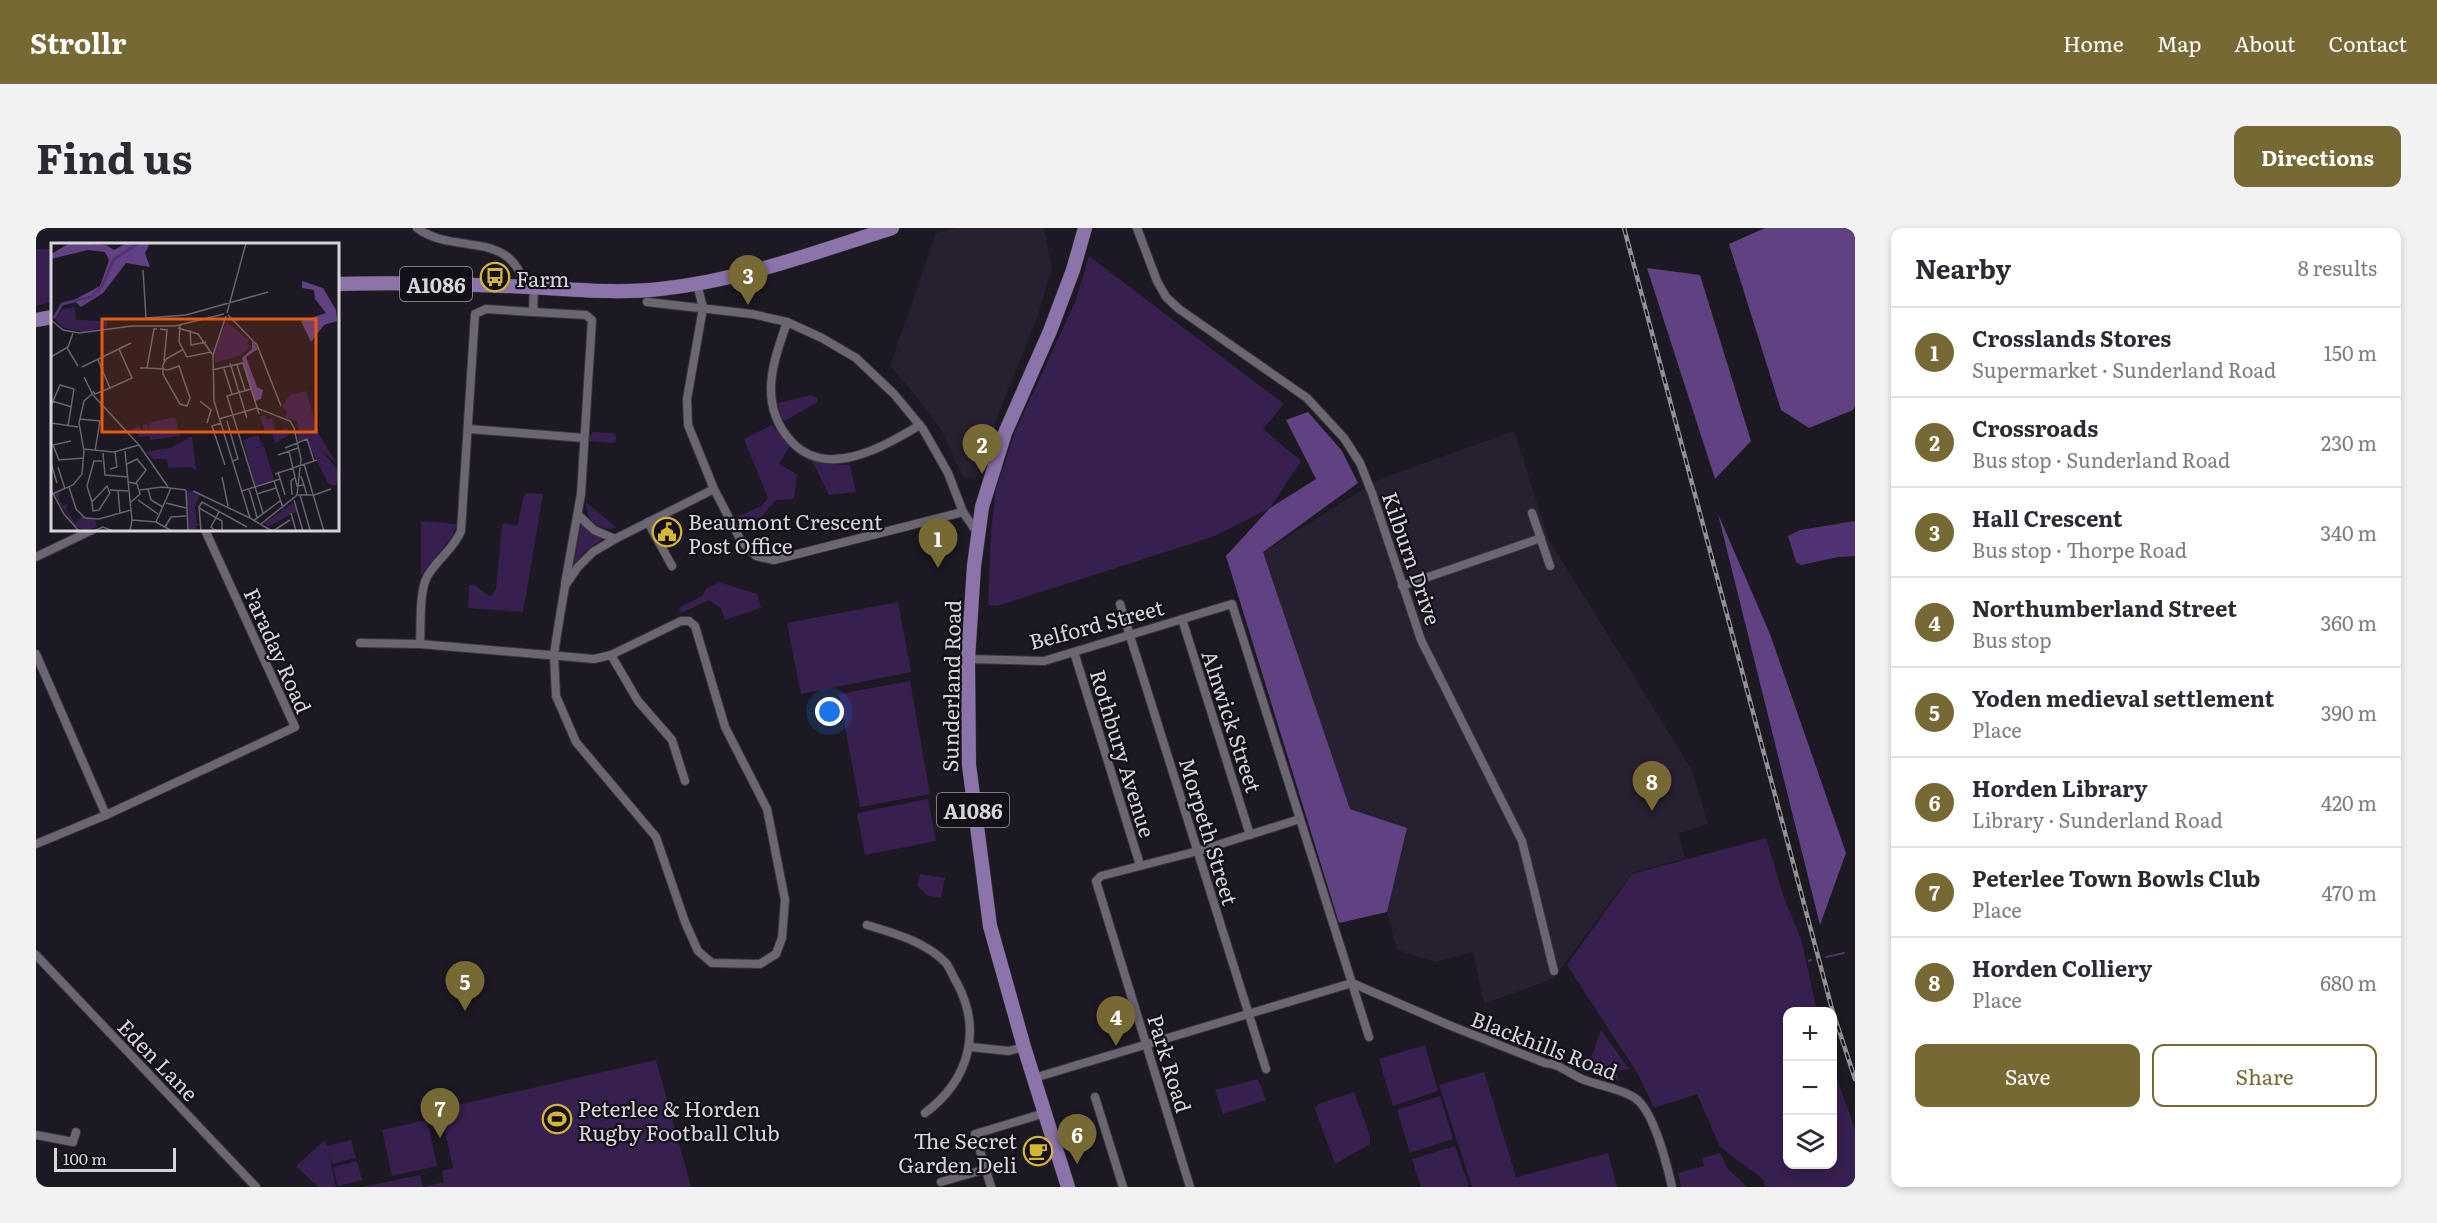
<!DOCTYPE html>
<meta charset="utf-8">
<style>
body{margin:0;font-family:Literata,serif;background:#f2f2f3;color:#2b2b33}
.controls{position:absolute;right:18px;bottom:18px;display:grid;overflow:hidden;border-radius:12px;box-shadow:0 3px 9px #0003}
.controls button{width:54px;height:54px;display:grid;place-items:center;padding:0;border:0;border-bottom:2px solid #e1e1e2;background:#fff;color:#2b2b33;font:30px sans-serif}
.scale{position:absolute;left:18px;bottom:15px;width:122px;box-sizing:border-box;padding-left:6px;border:3px solid #d7d4db;border-top:0;font-size:16px;line-height:21px;white-space:nowrap;color:#d7d4db;-webkit-text-stroke:4px #141019;paint-order:stroke}
.you{position:absolute;left:794px;top:484px;width:21px;height:21px;margin:-15px;border:4px solid #fff;border-radius:50%;background:#1a73e8;box-shadow:0 0 0 9px #1a73e833}
.badge{display:grid;place-items:center;width:39px;height:39px;border-radius:50%;background:#776933;color:#fff;font-size:20px;font-weight:700}
.pin{position:absolute;translate:-50% -50px;filter:drop-shadow(0 2px 3px #0008)}
.pin::after{content:'';position:absolute;top:32px;width:21px;height:18px;background:inherit;clip-path:polygon(0 0,100% 0,50% 100%)}
.list{margin:0;padding:0;list-style:none}
h2{display:flex;justify-content:space-between;align-items:center;height:78px;margin:0;padding:0 24px;font-size:26px}
h2 small{font-size:20px;font-weight:400;color:#7c7c81}
.list li{display:grid;grid-template-columns:39px 1fr auto;gap:18px;align-items:center;box-sizing:border-box;height:90px;padding:0 24px;border-top:2px solid #e1e1e2}
.list b{display:block;font-size:22px;white-space:nowrap}
.list p{margin:0;font-size:20px;white-space:nowrap;color:#7c7c81}
.list em{font-size:20px;font-style:normal;color:#7c7c81}
.actions{display:flex;gap:12px;padding:18px 24px}
.actions a{flex:1;padding:14px 0;border:2px solid #776933;border-radius:12px;text-align:center;font-size:21px;color:#776933}
.actions .main{background:#776933;color:#fff}
.icon{flex:none;width:33px;height:33px;fill:none;stroke:currentColor;stroke-width:2;stroke-linecap:round;stroke-linejoin:round}
.map{position:relative;flex:none;width:1819px;height:959px;overflow:hidden;border-radius:12px}
header{display:flex;align-items:center;gap:36px;box-sizing:border-box;height:84px;padding:0 30px;background:#776933;color:#fff}
header strong{font-size:28px}
nav{display:flex;gap:33px;margin-inline-start:auto;font-size:21px}
.intro{display:flex;align-items:center;justify-content:space-between;box-sizing:border-box;height:144px;padding:0 36px}
h1{margin:0;font-size:42px}
.button{padding:15px 27px;border-radius:12px;background:#776933;color:#fff;font-size:21px;font-weight:700}
main{display:flex;gap:36px;padding:0 36px}
aside{flex:1;background:#fff;border-radius:12px;box-shadow:0 3px 9px #0003}
.map>svg:first-child{display:block}
.built{fill:#272030}
.green{fill:#371f4f}
.forest{fill:#604182}
.water{fill:#513272}
.lines{fill:none;stroke-linecap:round;stroke-linejoin:round}
.stream{stroke:#513272;stroke-width:2}
.street-casing{stroke:#39363e;stroke-width:10}
.primary-casing{stroke:#39363e;stroke-width:15}
.street{stroke:#6c6673;stroke-width:8}
.primary{stroke:#8c73aa;stroke-width:14}
.rail-casing{stroke:#939098;stroke-width:4.5}
.rail{stroke:#141019;stroke-width:2;stroke-dasharray:7;stroke-linecap:butt}
.labels{text-anchor:middle;dominant-baseline:central;stroke-width:4.5;stroke-linejoin:round;paint-order:stroke}
.shield{fill:#141019;stroke:#9c99a1;stroke-width:1.5}
.shield-label{font-size:20px;font-weight:bold;fill:#d7d4db}
.poi-label{font-size:21px;fill:#d7d4db;stroke:#141019;text-anchor:start}
.street-label{font-size:21px;fill:#d7d4db;stroke:#141019}
.inset-river{fill:none;stroke:#513272;stroke-width:3}
.inset-road{fill:none;stroke:#67646d;stroke-width:1.5}
.view{fill:#e8590c;fill-opacity:0.15;stroke:#e8590c;stroke-width:3}
.inset-edge{fill:none;stroke:#d7d4db;stroke-width:3}
</style>
<header>
<strong>Strollr</strong>
<nav><a>Home</a><a>Map</a><a>About</a><a>Contact</a></nav>
</header>
<div class="intro"><h1>Find us</h1><a class="button">Directions</a></div>
<main>
<div class="map">
<svg width="1819" height="959" viewBox="0 0 1819 959">
<rect width="100%" height="100%" fill="#1d1923"/>
<!-- built -->
<g class="built">
<polygon points="920,0 1008,0 1016,41 1000,93 968,171 939,251 927,248 904,200 875,162 854,138 900,5"/>
<polygon points="1478,203 1513,312 1656,542 1672,596 1642,605 1649,630 1596,645 1518,750 1448,776 1437,724 1400,734 1361,722 1351,684 1371,600 1314,581 1227,324 1344,251"/>
</g>
<!-- green -->
<g class="green">
<polygon points="0,21 16,21 16,74 0,78"/>
<polygon points="1053,28 1248,176 1227,201 1265,233 1234,280 1179,308 961,378 952,377 955,304 960,261 979,204 1040,72"/>
<polygon points="775,167 782,170 782,174 748,193 744,185 742,175"/>
<polygon points="736,197 754,218 743,236 761,246 758,271 740,272 718,297 708,304 700,289 726,278 732,270 708,211"/>
<polygon points="557,204 577,205 580,208 580,213 578,215 554,213 553,209"/>
<polygon points="775,231 795,236 814,237 820,264 793,267"/>
<polygon points="491,265 507,266 487,384 432,380 433,357 439,357 454,369 460,361 466,296 482,297 487,270"/>
<path d="M550 274 581 300C563 304 549 292 550 274Z"/>
<polygon points="385,293 421,296 417,307 385,347"/>
<polygon points="545,296 568,310 549,323 537,340"/>
<polygon points="683,354 721,366 725,380 689,392 685,380 673,372 645,385 643,380 666,368 670,361"/>
<polygon points="862,374 875,444 765,466 751,395"/>
<polygon points="874,453 894,566 824,579 803,466"/>
<polygon points="892,571 900,613 829,627 821,585"/>
<polygon points="1730,610 1749,673 1765,711 1781,783 1752,784 1752,936 1796,936 1797,840 1819,901 1819,959 1729,959 1728,952 1684,919 1661,866 1618,880 1602,846 1531,737 1596,646"/>
<polygon points="884,646 909,650 905,670 892,668 881,658"/>
<polygon points="1565,802 1593,841 1580,843 1583,853 1551,842"/>
<polygon points="1389,817 1402,863 1357,878 1343,831"/>
<polygon points="620,832 655,959 326,959 384,947 387,959 408,954 406,943 417,940 404,881"/>
<polygon points="1448,844 1480,949 1572,925 1581,959 1436,959 1403,857"/>
<polygon points="1222,851 1230,872 1187,886 1179,862"/>
<polygon points="1318,864 1334,908 1334,916 1299,936 1279,881 1282,876"/>
<polygon points="1404,868 1417,911 1374,925 1361,882"/>
<polygon points="391,892 401,938 356,948 346,902"/>
<polygon points="289,912 291,918 315,912 320,930 296,936 293,925 300,959 282,959 260,938"/>
<polygon points="1419,918 1433,959 1385,959 1376,931"/>
<polygon points="1684,925 1691,940 1711,959 1645,959 1642,945 1668,938 1666,930"/>
<polygon points="321,933 326,952 302,958 297,939"/>
</g>
<!-- forest -->
<g class="forest">
<polygon points="1729,0 1819,0 1819,178 1817,182 1773,200 1745,182 1693,16"/>
<polygon points="1611,40 1664,47 1715,213 1679,251"/>
<polygon points="1272,184 1306,223 1322,255 1227,324 1314,581 1371,600 1351,684 1303,695 1190,328 1234,280 1280,251 1250,192"/>
<polygon points="1682,286 1734,406 1810,625 1784,697"/>
</g>
<!-- water -->
<polygon class="water" points="1819,293 1819,328 1802,329 1765,337 1760,334 1752,308 1764,302"/>
<g class="lines">
<!-- stream -->
<g class="stream">
<polyline points="1790,729 1808,725"/>
<polyline points="1773,733 1775,732"/>
</g>
<!-- street casing -->
<g class="street-casing">
<g id="street">
<path d="M381 0C418 28 475 0 489 59"/>
<polyline points="1101,0 1121,53 1130,69 1143,81 1271,170 1308,210 1324,235 1336,265 1385,412 1486,613 1518,743"/>
<polyline points="661,56 667,80 651,171 652,197 678,261 705,313 720,328 738,332 927,284"/>
<polyline points="611,74 716,86 751,94 786,110 820,130 858,166 887,201 912,245 927,284 942,306"/>
<polyline points="497,84 550,87 556,92 545,266 529,356"/>
<path d="M751 94C744 115 735 138 735 161 735 181 741 197 754 212 790 253 847 219 884 197"/>
<polyline points="433,201 548,210"/>
<polyline points="1496,285 1514,338"/>
<polyline points="542,287 558,302 579,311"/>
<polyline points="612,294 636,338"/>
<polyline points="0,329 56,302"/>
<polyline points="1366,358 1505,310"/>
<polyline points="1084,376 1230,841"/>
<polyline points="1146,391 1214,607"/>
<polyline points="324,415 384,416 558,431 575,427 645,393 653,393 659,398 689,499 731,581 749,672 746,710 740,726 724,736 676,735 662,723 649,694 620,609 540,514 520,468 518,426 523,394 529,358 542,339 557,324 579,311 678,261"/>
<path d="M384 416C385 398 383 364 391 349 400 332 418 321 425 303L439 86 450 81 497 84 498 59"/>
<polyline points="1038,424 1104,637"/>
<polyline points="0,426 70,587 0,616"/>
<polyline points="575,427 602,473 636,512 649,553"/>
<polyline points="932,431 1008,433 1196,376 1333,809"/>
<polyline points="70,587 259,499 169,302"/>
<path d="M831 697C858 705 890 714 910 735 914 740 917 749 921 755 947 804 932 853 889 885"/>
<polyline points="0,727 220,959"/>
<polyline points="934,819 973,823 988,819"/>
<path d="M998 850 1316 755 1415 798 1509 835C1524 836 1532 845 1546 851 1563 858 1584 860 1599 870 1618 883 1631 937 1636 959"/>
<polyline points="1059,869 1087,959"/>
<polyline points="0,907 37,914 40,904"/>
<polyline points="905,954 950,941"/>
<polyline points="955,959 939,906 1009,885"/>
<polyline points="1154,959 1060,653 1065,648 1162,623 1264,591"/>
</g>
</g>
<!-- primary casing -->
<g class="primary-casing">
<g id="primary">
<path d="M302 56C365 54 429 56 492 59 536 61 579 66 624 61 703 53 780 24 856 0"/>
<polyline points="0,92 16,89"/>
<polyline points="1032,959 988,819 954,698 933,537 932,431 938,338 946,279 969,205 1014,103 1037,42 1049,0"/>
</g>
</g>
<!-- street -->
<use href="#street" class="street"/>
<!-- primary -->
<use href="#primary" class="primary"/>
<!-- rail casing -->
<g class="rail-casing">
<polyline id="rail" points="1588,0 1796,781 1819,851"/>
</g>
<!-- rail -->
<use href="#rail" class="rail"/>
</g>
<!-- icons -->
<defs>
<g id="bus-ring" transform="scale(1.5)"><circle r="9.5" fill="#141019" stroke="#d5b534" stroke-width="1.5"/><path d="M-5-6H5V4H4V6H2V4H-2V6H-4V4H-5ZM-3.5-4V0h7V-4ZM-3.5 1.2v1.5H-2V1.2ZM2 1.2v1.5H3.5V1.2Z" fill="#d5b534"/></g>
<g id="civic-ring" transform="scale(1.5)"><circle r="9.5" fill="#141019" stroke="#d5b534" stroke-width="1.5"/><path d="M-.6-6.5H3V-4.5H.6V-3L4-1V1h2V6H-6V1h2V-1L-.6-3ZM-1.2 2.5V6h2.4V2.5Z" fill="#d5b534"/></g>
<g id="stadium-ring" transform="scale(1.5)"><circle r="9.5" fill="#141019" stroke="#d5b534" stroke-width="1.5"/><path d="M0-5a6.5 5 0 1 0 0 10a6.5 5 0 1 0 0-10ZM-3.5-1.8h7v3.6h-7Z" fill="#d5b534"/></g>
<g id="cafe-ring" transform="scale(1.5)"><circle r="9.5" fill="#141019" stroke="#d5b534" stroke-width="1.5"/><path d="M-5.5-4.5H6V0H3Q3 3.5 0 3.5H-2.5Q-5.5 3.5-5.5 0ZM3-3.2v2h1.7v-2ZM-6 4.5H4V6H-6Z" fill="#d5b534"/></g>
</defs>
<g fill-rule="evenodd">
<use href="#bus-ring" x="459" y="49"/>
<use href="#civic-ring" x="631" y="304"/>
<use href="#stadium-ring" x="521" y="891"/>
<use href="#cafe-ring" x="1002" y="923"/>
</g>
<g class="labels">
<!-- shield labels -->
<g class="shield">
<rect x="364" y="39" width="72" height="34" rx="4.5"/>
<rect x="901" y="565" width="72" height="34" rx="4.5"/>
</g>
<g class="shield-label">
<text x="400" y="56">A1086</text>
<text x="937" y="582">A1086</text>
</g>
<!-- poi labels -->
<g class="poi-label">
<text x="480" y="49">Farm</text>
<text x="652" y="292">Beaumont Crescent<tspan x="652" dy="24">Post Office</tspan></text>
<text x="542" y="879">Peterlee &amp; Horden<tspan x="542" dy="24">Rugby Football Club</tspan></text>
<text x="981" y="911" text-anchor="end">The Secret<tspan x="981" dy="24">Garden Deli</tspan></text>
</g>
<!-- street labels -->
<g class="street-label">
<text transform="translate(1377 330) rotate(71)">Kilburn Drive</text>
<text transform="translate(1060 395) rotate(-15)">Belford Street</text>
<text transform="translate(243 422) rotate(66)">Faraday Road</text>
<text transform="translate(914 458) rotate(-89)">Sunderland Road</text>
<text transform="translate(1197 493) rotate(72)">Alnwick Street</text>
<text transform="translate(1088 525) rotate(73)">Rothbury Avenue</text>
<text transform="translate(1174 603) rotate(73)">Morpeth Street</text>
<text transform="translate(1509 816) rotate(21)">Blackhills Road</text>
<text transform="translate(123 831) rotate(46)">Eden Lane</text>
<text transform="translate(1135 835) rotate(73)">Park Road</text>
</g>
</g>
<!-- overview -->
<g transform="translate(15 15)">
<rect width="288" height="288" fill="#1d1923"/>
<path d="M24 64 25 77 56 78V84L31 89 11 84 4 76 12 66ZM175 79 198 97 196 100 200 103 190 112 164 120V107ZM255 148 268 191 285 220 267 204 288 228V239L283 243 277 240 260 206 257 199 262 196 247 198V178L234 175 236 170 231 163 239 152ZM214 172 216 177 221 175 225 188 236 185 238 192 224 200 220 189 215 191 209 174ZM124 174 129 193 100 197 98 193 89 194 81 186 88 183 92 188V182L97 181 98 188V180ZM207 192 211 202 201 206 213 203 223 237 204 243 192 197ZM141 193 145 227 139 224 117 225 116 216H102L95 209 119 205ZM9 248 8 255 11 262 17 261 15 266 24 280 31 273 44 277 46 284 34 288 22 281 3 251ZM135 248 149 250 144 264 146 281H150L145 283 146 288H138ZM242 260 246 268 217 284 213 280Z" fill="#371f4f"/>
<path d="M19 0 55 2 63 7 76 0H99L94 10 99 24 75 20 52 50 30 64 23 57 49 43 58 17 54 9 37 7 0 16V11ZM251 38 272 45 285 67 286 78 273 82 260 99 250 78 275 70 264 56 263 47 251 45ZM201 98 207 106 195 114 206 144 212 147 210 156 204 158 191 115 201 106Z" fill="#604182"/>
<path class="inset-river" d="M3 75 11 61 40 54 51 43 63 16 88 0"/>
<path class="inset-road" d="M92 27 95 75M176 70 195 0M177 72 206 102 230 163M175 73 162 112 163 158 199 275 221 288M95 75 135 72 217 49M0 77 12 87 28 90 81 83H124L173 71M129 82 128 99 136 114 160 109M127 85 147 91 161 111M109 86 116 87 113 118M139 87 140 102 155 99M16 105 27 123M0 114 17 104 22 90M179 120 196 175M186 122 194 147M31 124 80 100M89 125H96L112 126 117 127 128 123 139 155 136 163 129 161 112 131V122L115 116 131 107M96 125 103 86H106M173 126 181 151M161 127 192 120 208 171M33 134 42 152 88 202 117 244M59 145 81 135 68 106M200 146 176 153 212 270M42 148 44 151 59 145 47 117M1 158 21 164M149 158 160 167 156 180M0 163 9 142 23 146 17 183M29 176 49 178 44 208M168 176 206 165 239 178 243 185 250 216 246 252 210 281M176 178 187 216 182 218M0 180 27 184M170 180 161 183 174 222M20 198 2 202 8 217 33 215M234 205 256 196 263 218M32 206 63 209 88 202M74 208 81 277 79 288M238 208 246 243 253 242M52 210 54 232 77 234M227 212 247 205M0 220 6 240M76 221 86 216 95 227 85 240M253 221 273 288M7 224 14 246M59 226 66 224 64 209M227 229 234 252M224 231 266 217M250 233 256 252M171 234 177 263M223 238 232 265M77 239 86 241 89 251 79 260M56 243 59 250 48 267 42 268 41 259ZM18 244 25 266 34 275 48 276 80 267M97 246 100 257 112 264M198 246 206 274M0 247 13 271 28 288M59 247 77 248M89 247 111 244 135 247M135 247 137 288M67 248 69 270M142 248 199 275M191 248 229 236M1 251 22 242 31 231 33 208 28 180 33 158 41 151M206 251 225 245M241 252 240 238 243 235M247 252H263L280 246M249 252 259 287M87 257 107 271M243 257 252 288M41 259 36 243 43 218H51M115 260 135 265M148 265 171 278V288M240 270 245 288M81 277 105 279 121 288M202 278 229 258M105 279 120 245M114 284 120 274 135 273M42 288 52 284 62 288M150 288 148 264 151 259 196 284M165 288 160 284 168 269M222 288 239 277M248 288H283"/>
<path class="view" d="M51 76H265V189H51Z"/>
<rect width="288" height="288" class="inset-edge"/>
</g>
</svg>
<div class="controls">
<button>+</button>
<button>−</button>
<button><svg class="icon" aria-label="layers" viewBox="0 0 24 24"><path d="M12 4l9 5-9 5-9-5zM3 14l9 5 9-5"/></svg></button>
</div>
<div class="scale">100 m</div>
<div class="you"></div>
<div class="pin badge" style="left:902px;top:340px">1</div>
<div class="pin badge" style="left:946px;top:246px">2</div>
<div class="pin badge" style="left:712px;top:77px">3</div>
<div class="pin badge" style="left:1080px;top:818px">4</div>
<div class="pin badge" style="left:429px;top:783px">5</div>
<div class="pin badge" style="left:1041px;top:936px">6</div>
<div class="pin badge" style="left:404px;top:910px">7</div>
<div class="pin badge" style="left:1616px;top:583px">8</div>
</div>
<aside>
<h2>Nearby<small>8 results</small></h2>
<ul class="list">
<li><span class="badge">1</span><div><b>Crosslands Stores</b><p>Supermarket · Sunderland Road</p></div><em>150 m</em></li>
<li><span class="badge">2</span><div><b>Crossroads</b><p>Bus stop · Sunderland Road</p></div><em>230 m</em></li>
<li><span class="badge">3</span><div><b>Hall Crescent</b><p>Bus stop · Thorpe Road</p></div><em>340 m</em></li>
<li><span class="badge">4</span><div><b>Northumberland Street</b><p>Bus stop</p></div><em>360 m</em></li>
<li><span class="badge">5</span><div><b>Yoden medieval settlement</b><p>Place</p></div><em>390 m</em></li>
<li><span class="badge">6</span><div><b>Horden Library</b><p>Library · Sunderland Road</p></div><em>420 m</em></li>
<li><span class="badge">7</span><div><b>Peterlee Town Bowls Club</b><p>Place</p></div><em>470 m</em></li>
<li><span class="badge">8</span><div><b>Horden Colliery</b><p>Place</p></div><em>680 m</em></li>
</ul>
<div class="actions"><a class="main">Save</a><a>Share</a></div>
</aside>
</main>
